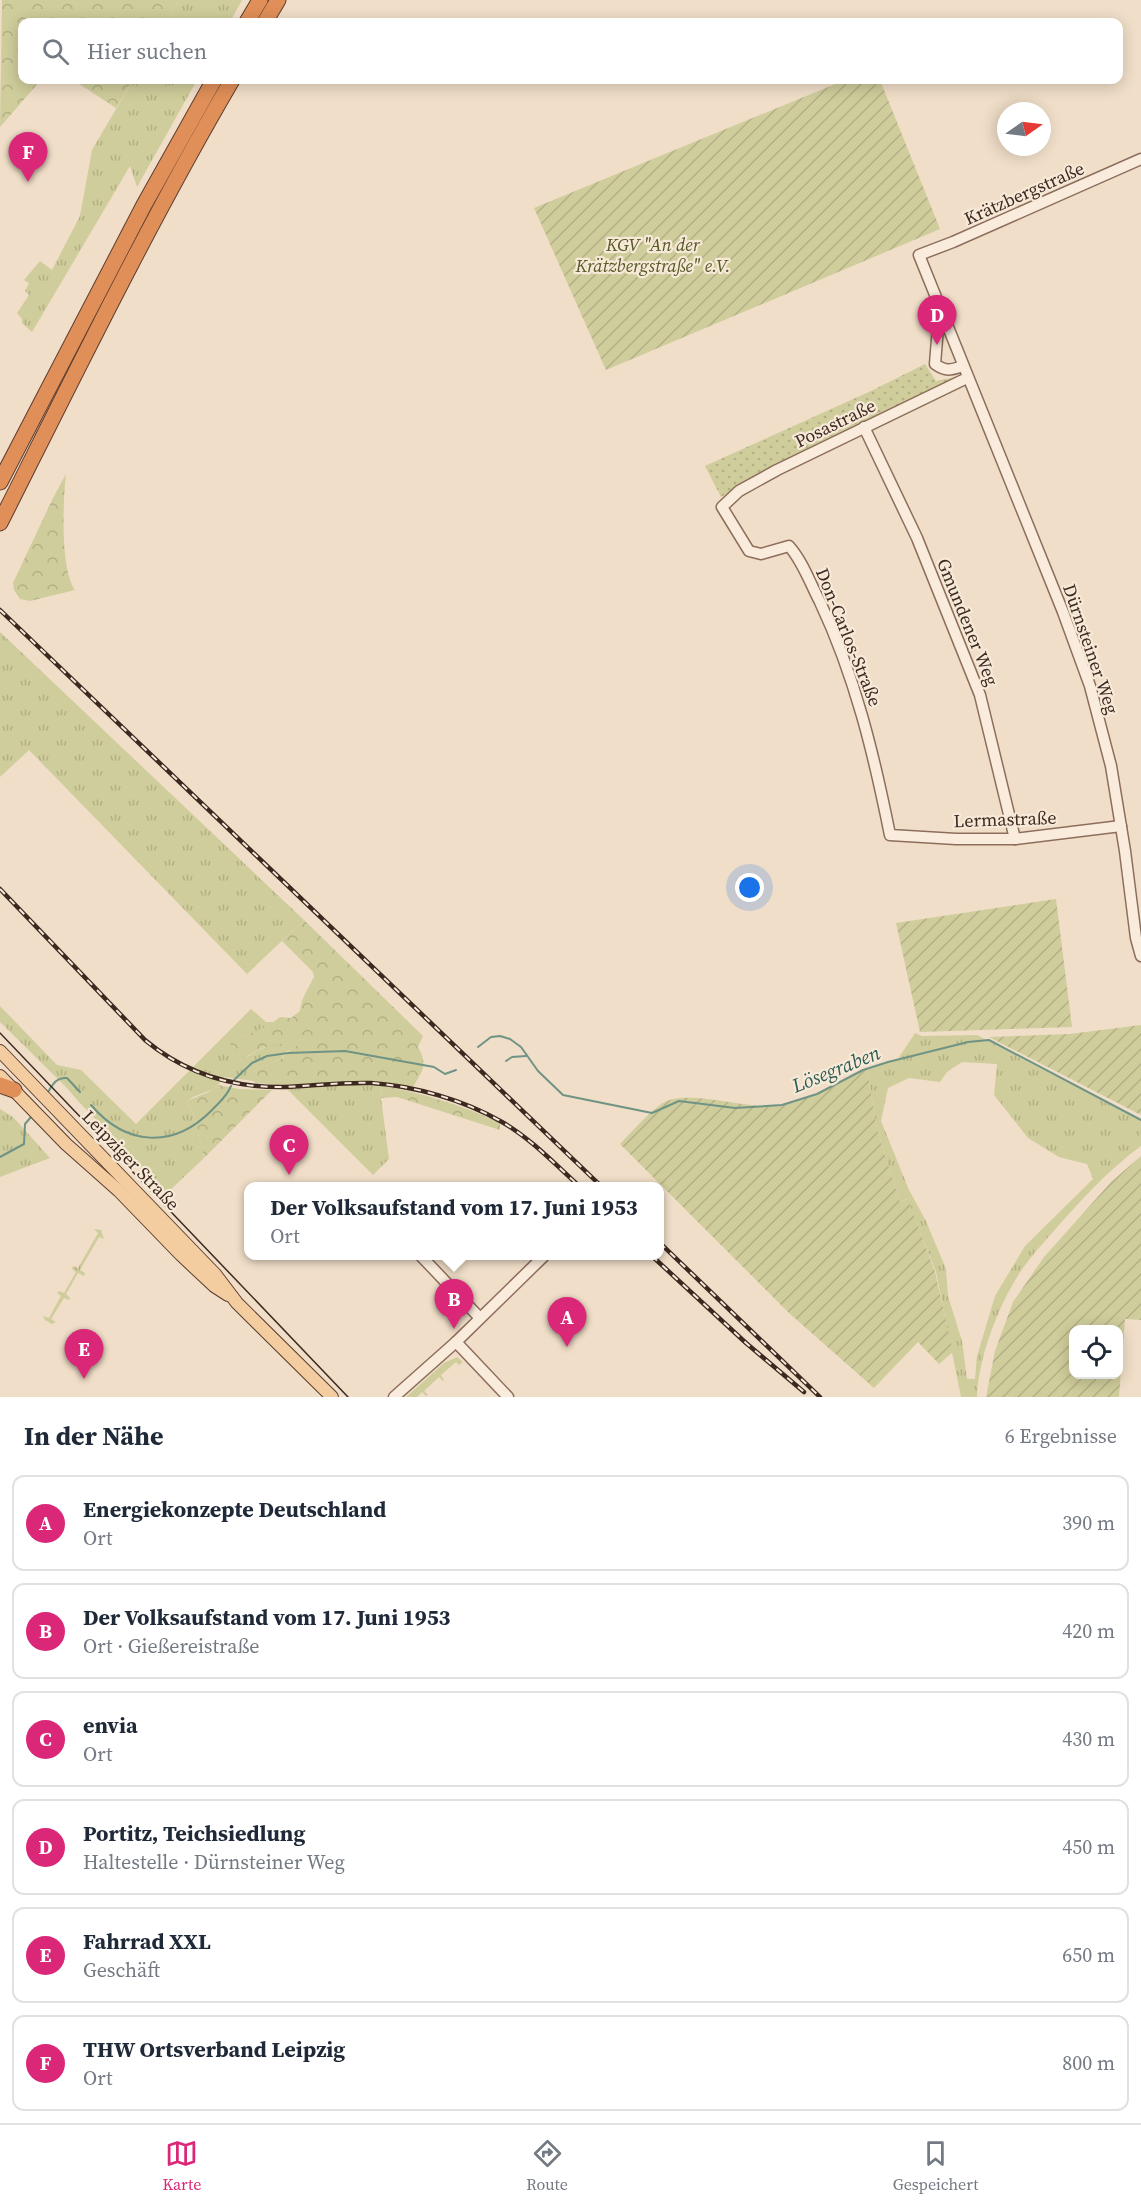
<!DOCTYPE html>
<html lang="de">
<meta charset="utf-8">
<style>
body{margin:0;font-family:"Source Serif 4",serif;background:#f2f2f3;color:#1f2937}
.controls{position:absolute;right:18px;bottom:18px;display:grid;overflow:hidden;border-radius:12px;box-shadow:0 3px 15px #0003}
.controls button{width:54px;height:54px;display:grid;place-items:center;padding:0;border:0;border-bottom:2px solid #e0e1e3;background:#fff;color:#1f2937;font:30px sans-serif}
.compass{position:absolute;left:997px;top:102px;width:54px;height:54px;border-radius:50%;background:#fff;box-shadow:0 3px 15px #0003;rotate:76deg}
.you{position:absolute;left:750px;top:888px;width:21px;height:21px;margin:-15px;border:4px solid #fff;border-radius:50%;background:#1a73e8;box-shadow:0 0 0 9px #1a73e833}
.badge{display:grid;place-items:center;width:39px;height:39px;border-radius:50%;background:#db2777;color:#fff;font-size:20px;font-weight:700}
.pin{position:absolute;translate:-50% -50px;filter:drop-shadow(0 2px 3px #0008)}
.pin::after{content:'';position:absolute;top:32px;width:21px;height:18px;background:inherit;clip-path:polygon(0 0,100% 0,50% 100%)}
.popup{position:absolute;left:244px;top:1182px;width:420px;height:78px;box-sizing:border-box;display:grid;place-content:center;border-radius:12px;background:#fff;filter:drop-shadow(0 2px 4px #0005);font-size:20px;white-space:nowrap;color:#747a83}
.popup b{font-size:22px;color:#1f2937}
.popup::after{content:'';position:absolute;left:50%;top:100%;margin-left:-12px;border:12px solid transparent;border-top-color:#fff}
.list{margin:0;padding:0;list-style:none}
h2{display:flex;justify-content:space-between;align-items:center;height:78px;margin:0;padding:0 24px;font-size:26px}
h2 small{font-size:20px;font-weight:400;color:#747a83}
.list li{display:grid;grid-template-columns:39px 1fr auto;gap:18px;align-items:center;box-sizing:border-box;height:96px;margin:0 12px 12px;padding:0 12px;border:2px solid #e0e1e3;border-radius:12px}
.list b{display:block;font-size:22px;white-space:nowrap}
.list p{margin:0;font-size:20px;white-space:nowrap;color:#747a83}
.list em{font-size:20px;font-style:normal;color:#747a83}
.icon{flex:none;width:33px;height:33px;fill:none;stroke:currentColor;stroke-width:2;stroke-linecap:round;stroke-linejoin:round}
.map{position:relative;flex:none;width:1141px;height:1397px;overflow:hidden}
.search{position:absolute;background:#fff;box-shadow:0 3px 15px #0003;left:18px;right:18px;top:18px;height:66px;display:flex;align-items:center;gap:15px;box-sizing:border-box;padding:0 21px;border-radius:12px;color:#747a83;font-size:22px}
.sheet{height:726px;background:#fff}
nav{display:flex;justify-content:space-around;align-items:center;box-sizing:border-box;height:84px;border-top:2px solid #e0e1e3;background:#fff;font-size:16px;color:#747a83}
nav a{display:grid;justify-items:center;gap:3px}
nav .on{color:#db2777}
.map>svg:first-child{display:block}
.grass{fill:url(#grass-tufts);fill-rule:evenodd}
.forest{fill:url(#forest-crowns)}
.park{fill:url(#park-dots)}
.garden{fill:url(#garden-furrows);fill-rule:evenodd}
.lines{fill:none;stroke-linecap:round;stroke-linejoin:round}
.stream{stroke:#6f9384;stroke-width:2}
.minor-casing{stroke:#8d6e5c;stroke-width:13}
.major-casing{stroke:#5b3d30;stroke-width:14}
.highway-casing{stroke:#5b3d30;stroke-width:17}
.minor{stroke:#faecdc;stroke-width:10}
.major{stroke:#f3cca0;stroke-width:12}
.highway{stroke:#e08f58;stroke-width:15}
.tram{stroke:#3d2920;stroke-width:1.5}
.rail-casing{stroke:#3d2920;stroke-width:4.5}
.rail{stroke:#f7e9d8;stroke-width:2;stroke-dasharray:7;stroke-linecap:butt}
.labels{text-anchor:middle;dominant-baseline:central;stroke-width:4.5;stroke-linejoin:round;paint-order:stroke}
.street-label{font-size:18px;fill:#3d2920;stroke:#f7e9d8}
.park-label{font-size:18px;font-style:italic;fill:#555a26;stroke:#f7e9d8}
.water-label{font-size:20px;font-style:italic;fill:#2f5d53;stroke:#f7e9d8}
</style>
<div class="map">
<svg width="1141" height="1397" viewBox="0 0 1141 1397">
<defs>
<pattern id="grass-tufts" width="24" height="20" patternUnits="userSpaceOnUse" patternTransform="scale(1.5)"><rect width="24" height="20" fill="#cfcd9b"/><path d="M3 7l-1-3M5 7V3M7 7l1-3M15 17l-1-3M17 17v-4M19 17l1-3" fill="none" stroke="#b3b085"/></pattern>
<pattern id="forest-crowns" width="20" height="18" patternUnits="userSpaceOnUse" patternTransform="scale(1.5)"><rect width="20" height="18" fill="#cfcd9b"/><path d="M2 6a3 3 0 1 1 6 0M12 15a3 3 0 1 1 6 0" fill="none" stroke="#b3b085"/></pattern>
<pattern id="park-dots" width="8" height="8" patternUnits="userSpaceOnUse" patternTransform="scale(1.5)"><rect width="8" height="8" fill="#cfcd9b"/><path d="M2 2h.1M6 6h.1" fill="none" stroke="#b3b085" stroke-width="1.8" stroke-linecap="round"/></pattern>
<pattern id="garden-furrows" width="10" height="10" patternUnits="userSpaceOnUse" patternTransform="scale(1.5)"><rect width="10" height="10" fill="#cfcd9b"/><path d="M-1 1l2-2M0 10L10 0M9 11l2-2" fill="none" stroke="#b3b085"/></pattern>
</defs>
<rect width="100%" height="100%" fill="#f0dec8"/>
<!-- grass -->
<g class="grass">
<polygon points="179,0 242,0 230,22 166,22"/>
<polygon points="133,80 197,80 137,187 130,166 32,332 22,323 22,319 17,313 29,295 25,291 29,283 24,280 40,261 52,270 80,216 92,150"/>
<polygon points="0,632 304,920 247,974 29,750 0,777"/>
<path d="M0 1006 57 1065 81 1070 136 1124 251 1009 266 1022H274L252 1035 242 1036 247 1057C264 1046 283 1040 303 1039L307 1043 287 1051 281 1059 255 1070 253 1074V1081L225 1077 214 1089 193 1097 186 1102 194 1115 204 1158 167 1193 79 1102 66 1087 0 1022Z"/>
<path d="M915 1033 922 1036 977 1035 1141 1121V1146C1107 1171 1080 1201 1052 1233 1039 1248 1023 1265 1013 1284 995 1315 978 1362 977 1397H961L936 1272 907 1199 900 1202 877 1130 867 1069 898 1059ZM962 1062 997 1064 994 1095 1028 1138 1059 1157 1087 1164 1093 1179 1025 1246 995 1296 977 1356 975 1379H967L962 1341 948 1296 946 1269 926 1221 909 1190 881 1121 888 1088 909 1078 940 1082 947 1072Z"/>
<polygon points="353,1085 382,1086 381,1098 389,1159 373,1175 287,1089"/>
<polygon points="0,1109 13,1117 50,1158 0,1177"/>
<polygon points="94,1229 101,1230 104,1239 99,1237 80,1270 85,1273 84,1276 78,1273 66,1294 70,1298 69,1300 64,1298 51,1319 56,1322 52,1324 45,1320 43,1316 49,1318 61,1296 57,1293 59,1291 64,1293 76,1272 72,1269 73,1266 78,1268 98,1233"/>
<polygon points="457,1357 463,1362 459,1365 456,1362 441,1375 444,1380 443,1381 439,1377 424,1391 428,1395 426,1396 422,1392 417,1397 406,1397 444,1363"/>
</g>
<!-- forest -->
<g class="forest">
<polygon points="2,0 179,0 166,22 22,22 22,80 41,80 0,127"/>
<polygon points="73,80 133,80 116,108"/>
<path d="M66 474C63 501 60 569 75 590L30 601 20 599 14 590 13 583 53 498Z"/>
<path d="M304 920 423 1036 418 1047C428 1065 423 1070 413 1087L371 1081 285 1085 256 1083 253 1081V1074L255 1070 281 1059 293 1047 306 1043 303 1039 262 1048 242 1059 234 1055 230 1048 231 1042C248 1033 265 1030 280 1017L291 1018 300 1011C302 995 308 990 314 977L313 972 282 941Z"/>
<path d="M218 1085 239 1089 272 1090 204 1158 194 1115 186 1102C196 1095 211 1094 218 1085Z"/>
<path d="M382 1086C423 1093 462 1105 500 1123V1130L397 1097 381 1098Z"/>
</g>
<!-- park -->
<polygon class="park" points="925,364 936,381 956,377 958,381 819,443 721,497 705,466 871,391"/>
<!-- garden -->
<g class="garden">
<polygon points="845,80 880,80 940,229 606,370 534,208"/>
<polygon points="1056,899 1072,1027 920,1032 896,923"/>
<polygon points="1141,1025 1141,1115 989,1037 1070,1034"/>
<path d="M867 1069 877 1130 900 1202 908 1199 935 1272 953 1352 939 1364 918 1342 874 1388 789 1313 620 1144C633 1131 645 1116 660 1105 683 1087 744 1109 773 1106 807 1102 836 1084 867 1069Z"/>
<path d="M1141 1156V1320L1125 1319 1119 1397H986L995 1351 1013 1302 1044 1257 1111 1182ZM1074 1330H1118V1374H1074Z"/>
</g>
<g class="lines">
<!-- stream -->
<g class="stream">
<polyline points="478,1047 491,1037 500,1036 510,1039 521,1047 538,1071 563,1095 652,1113 679,1101 735,1108 782,1105 817,1094 863,1070 888,1062 968,1042 989,1040 1141,1120"/>
<polyline points="506,1061 512,1057 526,1056"/>
<polyline points="234,1080 252,1063 267,1056 288,1053 345,1051 434,1067 445,1074 456,1070"/>
<path d="M48 1092C53 1084 57 1077 67 1078L80 1092"/>
<path d="M91 1105C126 1146 173 1149 211 1111 219 1102 226 1098 231 1086"/>
<polyline points="0,1157 24,1144 25,1124 31,1117"/>
</g>
<!-- minor casing -->
<g class="minor-casing">
<g id="minor">
<polyline points="1141,159 953,242 919,255 1063,612 1090,686 1111,766 1125,851 1136,938 1141,956"/>
<path d="M945 323 938 327 935 364C946 372 951 370 963 366"/>
<path d="M967 378 777 470 739 491 722 507 749 551 761 554 789 546C803 562 810 583 820 602 855 676 874 755 890 835L956 839H1015L1121 826"/>
<polyline points="864,427 917,538 980,695 1015,839"/>
<polyline points="421,1256 480,1318"/>
<polyline points="456,1342 508,1397"/>
<polyline points="394,1397 456,1342 544,1256"/>
</g>
</g>
<!-- major casing -->
<g class="major-casing">
<g id="major">
<polyline points="0,1051 215,1274 237,1303 332,1397"/>
<polyline points="0,1076 66,1144 119,1191 181,1255 214,1286 228,1295"/>
</g>
</g>
<!-- highway casing -->
<g class="highway-casing">
<g id="highway">
<polyline points="247,22 260,0"/>
<polyline points="265,22 278,0"/>
<polyline points="0,482 144,205 214,80"/>
<path d="M0 523C75 374 148 224 232 80"/>
<polyline points="0,1085 14,1090"/>
</g>
</g>
<!-- minor -->
<use href="#minor" class="minor"/>
<!-- major -->
<use href="#major" class="major"/>
<!-- highway -->
<use href="#highway" class="highway"/>
<!-- tram -->
<polyline class="tram" points="0,1033 348,1397"/>
<!-- rail casing -->
<g class="rail-casing">
<g id="rail">
<polyline points="0,610 601,1186"/>
<path d="M0 889 145 1040C186 1074 232 1088 285 1087 313 1086 342 1082 371 1083 415 1086 464 1100 502 1122 530 1138 555 1164 579 1186"/>
<polyline points="660,1243 820,1397"/>
<polyline points="652,1256 746,1343 804,1392"/>
</g>
</g>
<!-- rail -->
<use href="#rail" class="rail"/>
</g>
<g class="labels">
<!-- street labels -->
<g class="street-label">
<text transform="translate(1024 193) rotate(-24)">Krätzbergstraße</text>
<text transform="translate(835 423) rotate(-26)">Posastraße</text>
<text transform="translate(968 622) rotate(68)">Gmundener Weg</text>
<text transform="translate(849 637) rotate(68)">Don-Carlos-Straße</text>
<text transform="translate(1091 649) rotate(71)">Dürnsteiner Weg</text>
<text transform="translate(1005 819) rotate(-2)">Lermastraße</text>
<text transform="translate(131 1160) rotate(46)">Leipziger Straße</text>
</g>
<!-- park labels -->
<g class="park-label">
<text x="653" y="244">KGV "An der<tspan x="653" dy="21">Krätzbergstraße" e.V.</tspan></text>
</g>
<!-- water labels -->
<g class="water-label">
<text transform="translate(836 1069) rotate(-22)">Lösegraben</text>
</g>
</g>
</svg>
<div class="controls">
<button><svg class="icon" aria-label="locate" viewBox="0 0 24 24"><circle cx="12" cy="12" r="6"/><path d="M12 2v4M12 18v4M2 12h4M18 12h4"/></svg></button>
</div>
<svg class="compass" viewBox="-18 -18 36 36"><path d="M0-13l5 13h-10z" fill="#e53935"/><path d="M0 13l5-13h-10z" fill="#747a83"/></svg>
<div class="you"></div>
<div class="pin badge" style="left:567px;top:1347px">A</div>
<div class="pin badge" style="left:454px;top:1329px">B</div>
<div class="popup"><b>Der Volksaufstand vom 17. Juni 1953</b>Ort</div>
<div class="pin badge" style="left:289px;top:1175px">C</div>
<div class="pin badge" style="left:937px;top:345px">D</div>
<div class="pin badge" style="left:84px;top:1379px">E</div>
<div class="pin badge" style="left:28px;top:182px">F</div>
<div class="search"><svg class="icon" aria-label="search" viewBox="0 0 24 24"><circle cx="10" cy="10" r="6"/><path d="M15 15l6 6"/></svg>Hier suchen</div>
</div>
<section class="sheet">
<h2>In der Nähe<small>6 Ergebnisse</small></h2>
<ul class="list">
<li><span class="badge">A</span><div><b>Energiekonzepte Deutschland</b><p>Ort</p></div><em>390 m</em></li>
<li><span class="badge">B</span><div><b>Der Volksaufstand vom 17. Juni 1953</b><p>Ort · Gießereistraße</p></div><em>420 m</em></li>
<li><span class="badge">C</span><div><b>envia</b><p>Ort</p></div><em>430 m</em></li>
<li><span class="badge">D</span><div><b>Portitz, Teichsiedlung</b><p>Haltestelle · Dürnsteiner Weg</p></div><em>450 m</em></li>
<li><span class="badge">E</span><div><b>Fahrrad XXL</b><p>Geschäft</p></div><em>650 m</em></li>
<li><span class="badge">F</span><div><b>THW Ortsverband Leipzig</b><p>Ort</p></div><em>800 m</em></li>
</ul>
</section>
<nav>
<a class="on"><svg class="icon" aria-label="map" viewBox="0 0 24 24"><path d="M3 6l6-2 6 2 6-2v14l-6 2-6-2-6 2zM9 4v14M15 6v14"/></svg>Karte</a>
<a><svg class="icon" aria-label="directions" viewBox="0 0 24 24"><path d="M12 3l9 9-9 9-9-9zM9 14v-3h6M13 9l2 2-2 2"/></svg>Route</a>
<a><svg class="icon" aria-label="saved" viewBox="0 0 24 24"><path d="M7 4h10v16l-5-4-5 4z"/></svg>Gespeichert</a>
</nav>
